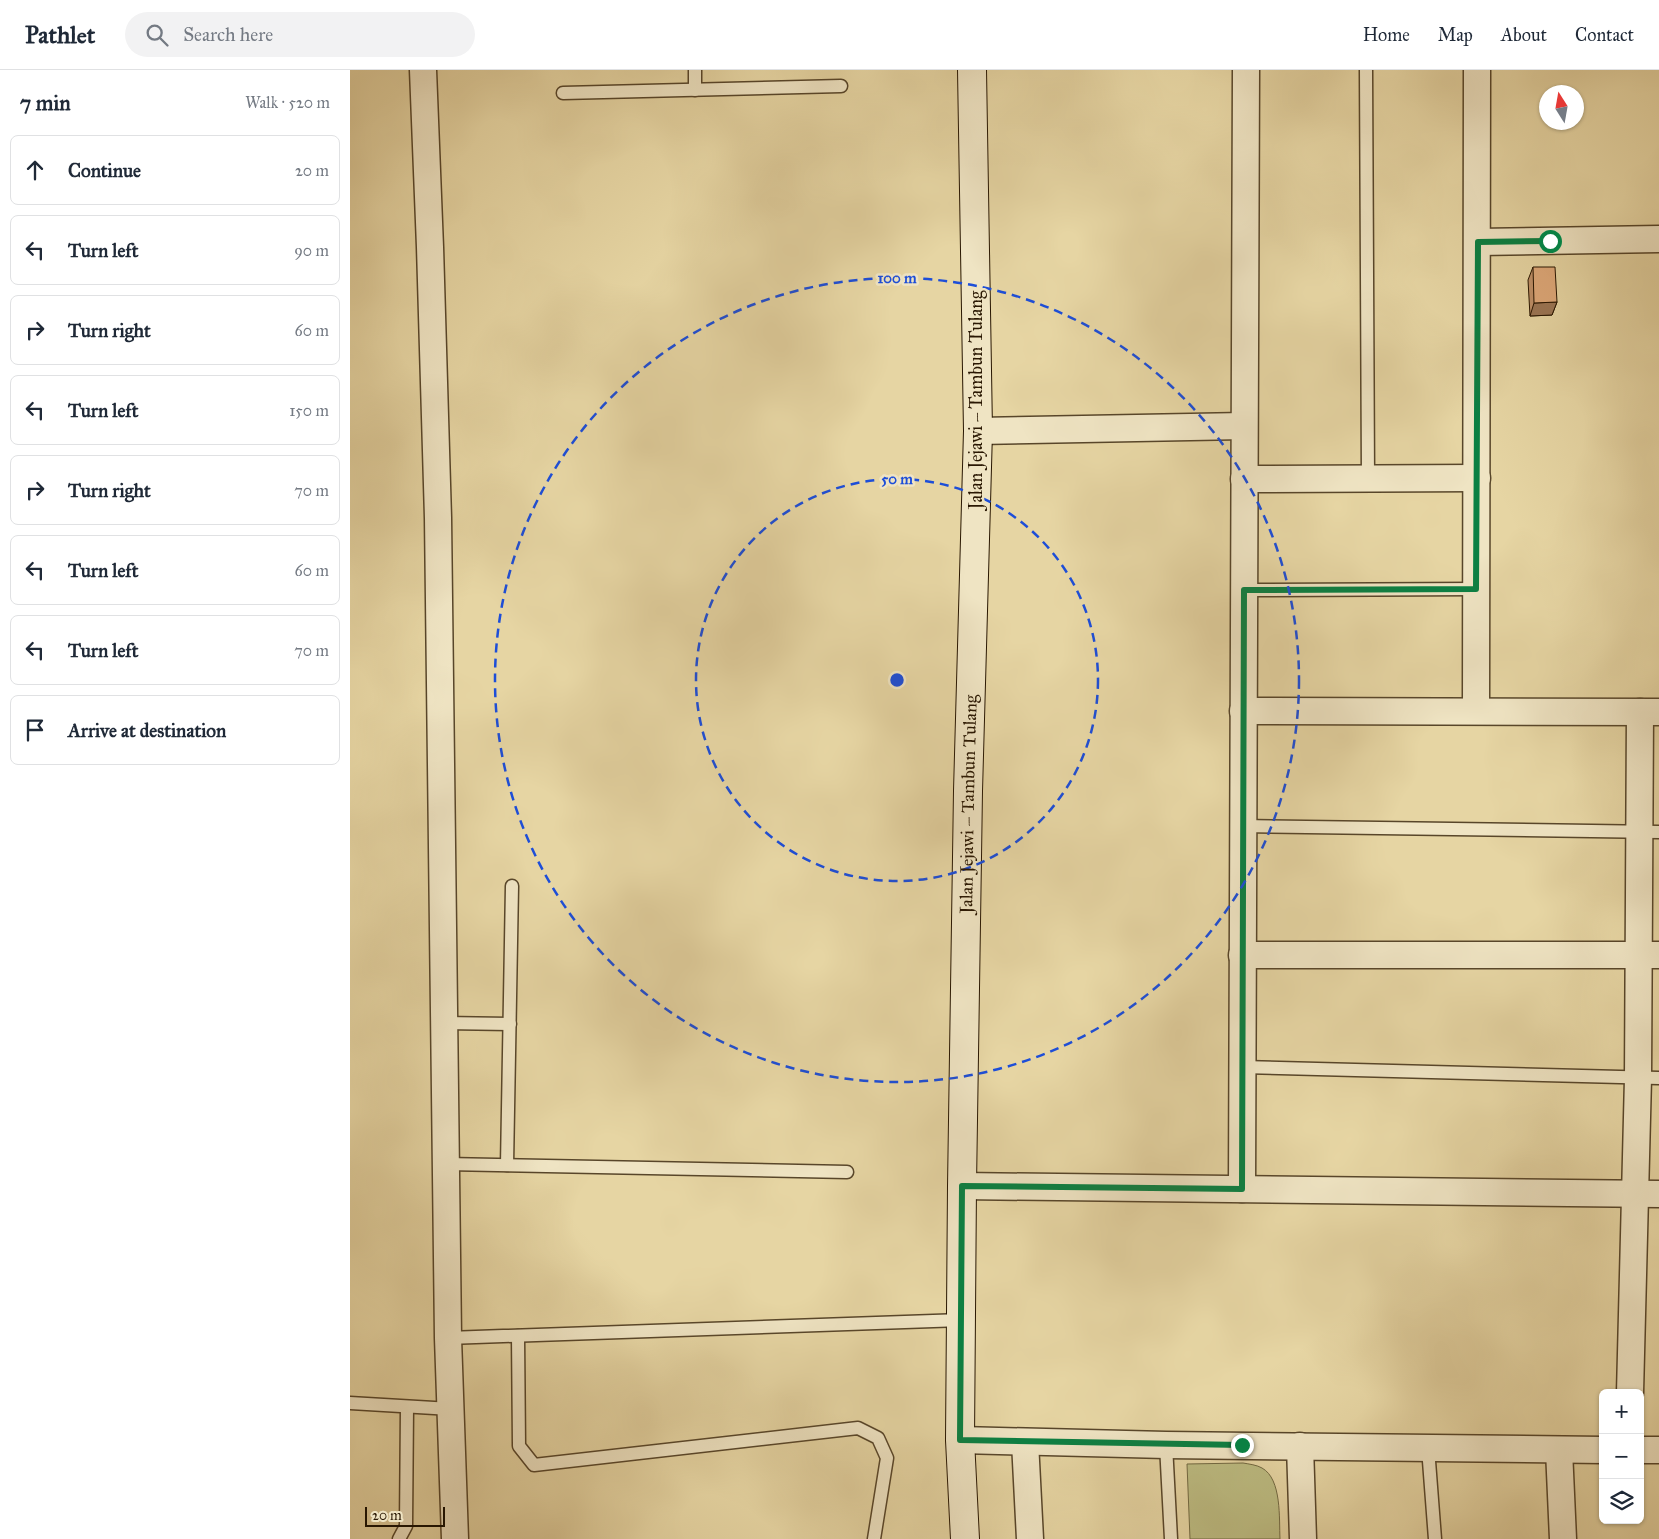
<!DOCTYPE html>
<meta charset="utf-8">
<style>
body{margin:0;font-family:"IM FELL Great Primer",serif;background:#f2f2f3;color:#1f2937}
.controls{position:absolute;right:15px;bottom:15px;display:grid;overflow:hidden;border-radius:8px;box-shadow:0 1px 4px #0004}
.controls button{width:45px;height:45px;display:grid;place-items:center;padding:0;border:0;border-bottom:1px solid #e0e1e3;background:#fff;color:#1f2937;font:25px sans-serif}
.compass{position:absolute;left:1189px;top:15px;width:45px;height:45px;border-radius:50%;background:#fff;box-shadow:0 1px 4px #0004;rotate:349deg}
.scale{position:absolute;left:15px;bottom:12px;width:80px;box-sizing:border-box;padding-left:5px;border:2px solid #291702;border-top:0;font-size:14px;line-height:18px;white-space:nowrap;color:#291702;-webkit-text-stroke:4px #efe4c3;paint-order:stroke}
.stop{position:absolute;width:15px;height:15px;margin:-11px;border:4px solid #0b8043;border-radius:50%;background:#fff}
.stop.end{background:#0b8043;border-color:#fff;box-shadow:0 1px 5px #0008}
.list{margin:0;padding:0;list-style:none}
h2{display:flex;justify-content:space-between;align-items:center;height:65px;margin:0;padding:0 20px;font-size:21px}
h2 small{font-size:16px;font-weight:400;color:#747a83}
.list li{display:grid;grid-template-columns:32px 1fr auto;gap:15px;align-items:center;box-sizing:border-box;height:70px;margin:0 10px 10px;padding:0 10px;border:1px solid #e0e1e3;border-radius:8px}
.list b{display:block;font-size:19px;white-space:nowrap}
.list em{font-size:16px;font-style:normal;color:#747a83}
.icon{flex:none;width:28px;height:28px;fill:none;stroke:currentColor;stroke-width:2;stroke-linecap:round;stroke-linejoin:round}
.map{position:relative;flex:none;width:1309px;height:1469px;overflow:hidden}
header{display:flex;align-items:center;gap:30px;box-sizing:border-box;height:70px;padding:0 25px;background:#fff;border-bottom:1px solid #e0e1e3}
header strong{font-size:24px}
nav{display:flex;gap:28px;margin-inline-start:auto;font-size:18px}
.search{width:350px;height:45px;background:#f2f2f3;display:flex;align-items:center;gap:12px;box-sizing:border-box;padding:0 18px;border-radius:28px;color:#747a83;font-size:19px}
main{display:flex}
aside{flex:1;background:#fff}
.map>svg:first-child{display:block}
.green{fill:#bcbb81;stroke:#726942}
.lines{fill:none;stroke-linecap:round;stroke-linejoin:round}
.lane-casing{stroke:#58462a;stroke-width:15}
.street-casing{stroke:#58462a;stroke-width:29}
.secondary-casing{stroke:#291702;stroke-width:30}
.lane{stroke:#efe4c3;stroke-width:12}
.street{stroke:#efe4c3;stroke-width:26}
.secondary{stroke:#efe4c3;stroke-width:28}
.wall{fill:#be9068;stroke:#291702}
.shaded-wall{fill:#9b7655;stroke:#291702}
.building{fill:#dda879;stroke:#291702}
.route{stroke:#0b8043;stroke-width:6}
.ring{fill:none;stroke:#1d4ed8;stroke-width:2.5;stroke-dasharray:9 6}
.labels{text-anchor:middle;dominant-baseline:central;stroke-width:5;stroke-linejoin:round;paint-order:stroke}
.street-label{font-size:18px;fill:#291702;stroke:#efe4c3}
.centre{fill:#1d4ed8;stroke:#efe4c3;stroke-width:2.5}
.ring-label{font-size:15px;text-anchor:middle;font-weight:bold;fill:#1d4ed8;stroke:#efe4c3;stroke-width:5;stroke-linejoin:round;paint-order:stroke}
</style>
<header>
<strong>Pathlet</strong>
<div class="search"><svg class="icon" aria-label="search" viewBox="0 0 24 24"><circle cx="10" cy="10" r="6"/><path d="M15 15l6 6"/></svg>Search here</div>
<nav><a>Home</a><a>Map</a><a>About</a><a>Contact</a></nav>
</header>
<main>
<aside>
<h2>7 min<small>Walk · 520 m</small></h2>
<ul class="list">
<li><svg class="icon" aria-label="ahead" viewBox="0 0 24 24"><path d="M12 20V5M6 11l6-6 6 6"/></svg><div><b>Continue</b></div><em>20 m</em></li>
<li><svg class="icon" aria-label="left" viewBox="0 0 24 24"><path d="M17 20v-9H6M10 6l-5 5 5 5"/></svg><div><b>Turn left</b></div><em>90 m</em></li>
<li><svg class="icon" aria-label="right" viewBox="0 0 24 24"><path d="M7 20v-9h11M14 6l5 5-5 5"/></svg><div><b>Turn right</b></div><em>60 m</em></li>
<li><svg class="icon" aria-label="left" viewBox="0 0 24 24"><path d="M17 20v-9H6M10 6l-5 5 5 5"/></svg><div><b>Turn left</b></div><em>150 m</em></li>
<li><svg class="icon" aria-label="right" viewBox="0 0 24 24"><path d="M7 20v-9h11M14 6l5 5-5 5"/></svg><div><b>Turn right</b></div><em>70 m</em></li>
<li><svg class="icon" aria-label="left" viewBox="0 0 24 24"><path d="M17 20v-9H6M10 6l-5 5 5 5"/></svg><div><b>Turn left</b></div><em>60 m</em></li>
<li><svg class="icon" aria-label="left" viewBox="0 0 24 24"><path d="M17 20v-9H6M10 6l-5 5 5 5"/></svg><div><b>Turn left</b></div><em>70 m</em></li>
<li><svg class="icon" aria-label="arrive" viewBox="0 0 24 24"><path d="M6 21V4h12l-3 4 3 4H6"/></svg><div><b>Arrive at destination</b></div></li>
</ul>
</aside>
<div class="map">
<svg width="1309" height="1469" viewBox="0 0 1309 1469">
<rect width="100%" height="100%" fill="#e6d5a3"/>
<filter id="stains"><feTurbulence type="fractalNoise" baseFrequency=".004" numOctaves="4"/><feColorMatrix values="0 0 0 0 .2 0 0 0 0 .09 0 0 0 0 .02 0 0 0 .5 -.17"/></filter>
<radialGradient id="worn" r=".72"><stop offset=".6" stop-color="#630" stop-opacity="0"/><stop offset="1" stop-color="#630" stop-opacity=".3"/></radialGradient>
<!-- green -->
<path class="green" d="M893 1393C899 1394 907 1395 912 1398 932 1409 929 1449 930 1469H840L837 1394Z"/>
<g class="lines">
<!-- lane casing -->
<g class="lane-casing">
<g id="lane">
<polyline points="345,0 345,20"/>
<polyline points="1016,0 1018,409"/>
<polyline points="213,23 491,16"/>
<polyline points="893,520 1127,519"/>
<polyline points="892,756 1309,762"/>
<polyline points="94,953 160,954"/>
<polyline points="892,997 1309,1008"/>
<polyline points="96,1094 497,1102"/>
<polyline points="157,1095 162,816"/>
<polyline points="168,1266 169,1376 184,1395 508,1358 528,1368 537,1388 524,1469"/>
<polyline points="98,1268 612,1250"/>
<polyline points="0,1333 101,1339"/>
<polyline points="816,1375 821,1469"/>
<polyline points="1078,1378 1085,1469"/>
<polyline points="49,1469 56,1456 57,1337"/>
</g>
</g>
<!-- street casing -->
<g class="street-casing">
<g id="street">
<polyline points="73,0 80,177 88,448 98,1268 105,1469"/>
<polyline points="1128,172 1309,169"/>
<polyline points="628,361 894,356"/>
<polyline points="894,409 1127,408"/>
<polyline points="893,641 1309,642"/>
<polyline points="1126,641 1127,0"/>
<polyline points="892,885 1309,885"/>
<polyline points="612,1116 1309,1124"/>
<polyline points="892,1119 896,0"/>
<polyline points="1280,1323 1288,1008 1290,642"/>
<polyline points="610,1370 816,1375 1253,1380"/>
<polyline points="675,1372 680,1469"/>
<polyline points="950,1376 953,1469"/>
<polyline points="1209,1380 1213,1469"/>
<polyline points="1290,1380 1309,1380"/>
</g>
</g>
<!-- secondary casing -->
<g class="secondary-casing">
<g id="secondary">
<path id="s1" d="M615 1469 610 1370 612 1116 618 721 628 361 622 0"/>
</g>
</g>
<!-- lane -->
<use href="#lane" class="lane"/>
<!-- street -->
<use href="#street" class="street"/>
<!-- secondary -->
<use href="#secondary" class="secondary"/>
</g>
<!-- wall -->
<polygon class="wall" points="1183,197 1207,232 1202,245 1180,246 1178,210"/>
<!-- shaded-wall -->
<polygon class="shaded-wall" points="1207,232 1202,245 1180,246 1184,233"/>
<!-- building -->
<polygon class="building" points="1183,197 1205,197 1207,232 1184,233"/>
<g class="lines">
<!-- route -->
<polyline class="route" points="892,1375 610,1370 612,1116 892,1119 894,520 1126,519 1128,172 1200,171"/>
</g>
<!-- distance rings -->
<g class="ring">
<circle cx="547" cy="610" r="201"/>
<circle cx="547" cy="610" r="402"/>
</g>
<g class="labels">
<!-- street labels -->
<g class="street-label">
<text transform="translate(626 330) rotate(-90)">Jalan Jejawi – Tambun Tulang</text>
<text stroke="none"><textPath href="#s1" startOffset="735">Jalan Jejawi – Tambun Tulang</textPath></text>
</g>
</g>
<circle cx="547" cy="610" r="8" class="centre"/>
<g class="ring-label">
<text x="547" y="213">100 m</text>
<text x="547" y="414">50 m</text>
</g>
<rect width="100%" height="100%" filter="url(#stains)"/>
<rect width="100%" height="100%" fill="url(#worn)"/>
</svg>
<div class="controls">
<button>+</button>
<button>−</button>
<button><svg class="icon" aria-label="layers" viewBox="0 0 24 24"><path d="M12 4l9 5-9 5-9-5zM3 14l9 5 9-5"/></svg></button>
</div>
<svg class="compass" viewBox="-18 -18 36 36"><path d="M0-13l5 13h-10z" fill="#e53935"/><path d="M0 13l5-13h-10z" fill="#747a83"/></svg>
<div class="scale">20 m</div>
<div class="stop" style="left:1200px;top:171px"></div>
<div class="stop end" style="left:892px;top:1375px"></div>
</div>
</main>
